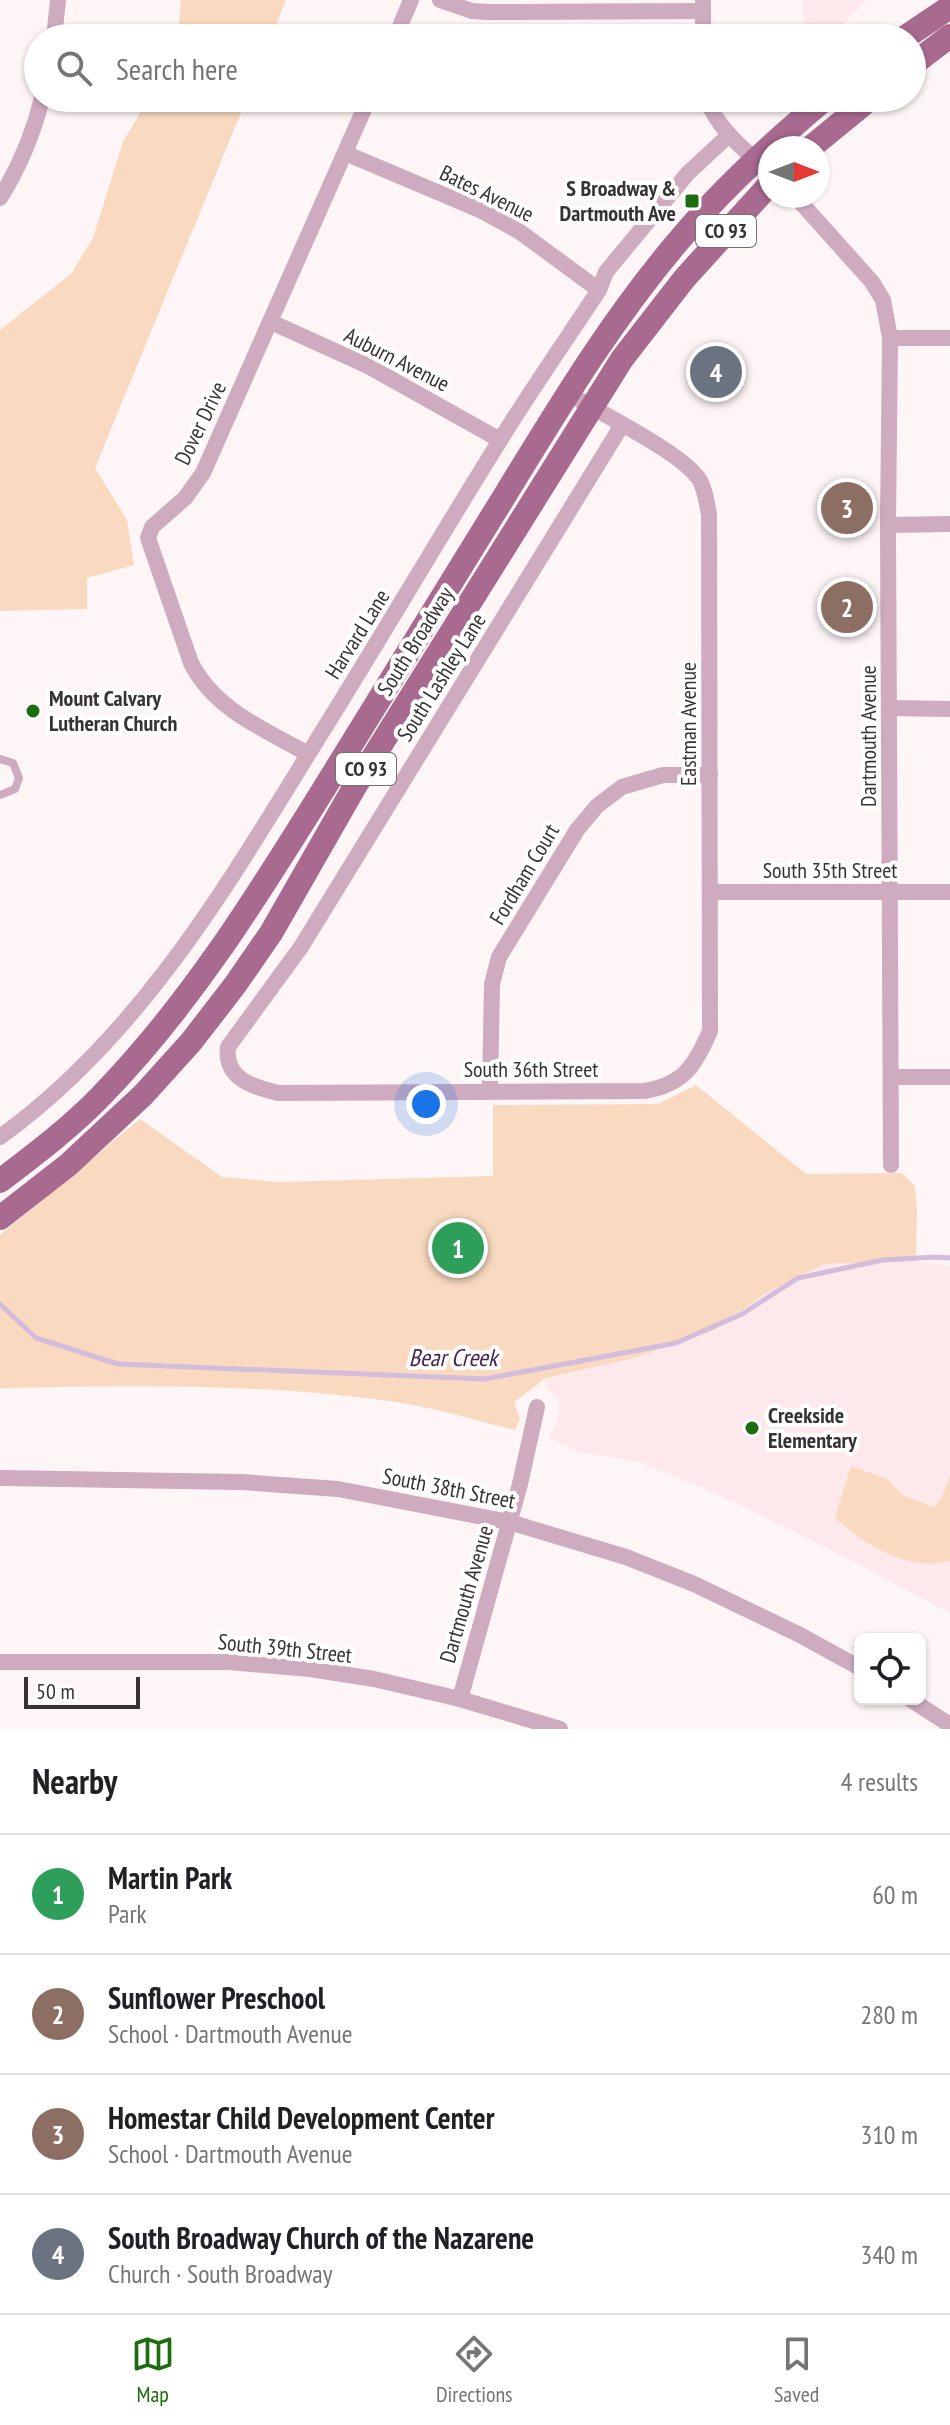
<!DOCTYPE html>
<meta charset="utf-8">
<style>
body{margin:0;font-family:"PT Sans Narrow",sans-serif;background:#f6f6f6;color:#202124}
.controls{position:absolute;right:24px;bottom:24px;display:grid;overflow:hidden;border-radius:12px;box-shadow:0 2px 6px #0004}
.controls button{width:72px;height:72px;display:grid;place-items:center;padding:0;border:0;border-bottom:2px solid #e0e0e0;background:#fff;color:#202124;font:40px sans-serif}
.compass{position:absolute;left:758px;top:136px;width:72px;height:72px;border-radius:50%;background:#fff;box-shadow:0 2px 6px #0004;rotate:90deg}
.scale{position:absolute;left:24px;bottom:20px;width:116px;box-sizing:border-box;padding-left:8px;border:4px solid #373333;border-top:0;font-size:22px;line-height:28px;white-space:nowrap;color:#373333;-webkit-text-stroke:6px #fff;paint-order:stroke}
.you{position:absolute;left:426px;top:1104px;width:28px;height:28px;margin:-20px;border:6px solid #fff;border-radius:50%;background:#1a73e8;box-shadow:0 0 0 12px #1a73e833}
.badge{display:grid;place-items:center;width:52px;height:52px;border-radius:50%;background:#1d6c10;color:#fff;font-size:26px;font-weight:700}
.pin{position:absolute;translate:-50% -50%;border:4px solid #fff;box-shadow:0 2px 8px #0006}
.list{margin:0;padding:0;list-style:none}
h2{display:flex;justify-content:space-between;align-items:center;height:104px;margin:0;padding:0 32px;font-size:34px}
h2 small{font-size:26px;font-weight:400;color:#757577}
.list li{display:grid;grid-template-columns:52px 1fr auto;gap:24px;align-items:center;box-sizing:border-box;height:120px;padding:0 32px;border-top:2px solid #e0e0e0}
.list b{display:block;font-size:30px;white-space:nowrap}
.list p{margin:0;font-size:26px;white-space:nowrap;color:#757577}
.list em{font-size:26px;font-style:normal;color:#757577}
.icon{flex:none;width:44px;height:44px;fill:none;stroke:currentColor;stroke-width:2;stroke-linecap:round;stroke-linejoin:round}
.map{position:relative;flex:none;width:950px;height:1729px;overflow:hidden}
.search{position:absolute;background:#fff;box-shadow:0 2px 6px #0004;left:24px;right:24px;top:24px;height:88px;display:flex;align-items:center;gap:20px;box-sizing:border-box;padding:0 28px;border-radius:44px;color:#757577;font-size:30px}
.sheet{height:584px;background:#fff}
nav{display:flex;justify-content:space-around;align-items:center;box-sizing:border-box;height:112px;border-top:2px solid #e0e0e0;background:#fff;font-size:22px;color:#757577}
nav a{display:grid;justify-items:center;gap:4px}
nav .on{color:#1d6c10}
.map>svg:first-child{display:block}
.built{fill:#fde8eb}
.green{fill:#f9dac0}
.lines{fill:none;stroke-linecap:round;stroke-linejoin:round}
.stream{stroke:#d4bddc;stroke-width:5}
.service{stroke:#cfabc0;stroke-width:8}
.minor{stroke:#cfabc0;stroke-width:16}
.primary{stroke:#a96a90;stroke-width:24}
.poi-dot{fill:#1d6c10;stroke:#fff;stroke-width:3}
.labels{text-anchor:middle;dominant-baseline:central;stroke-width:8;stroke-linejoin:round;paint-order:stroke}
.shield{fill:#fff;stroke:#737070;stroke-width:2}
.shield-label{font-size:20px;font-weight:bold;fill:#373333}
.poi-label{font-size:22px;font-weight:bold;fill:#373333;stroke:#fff;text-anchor:start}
.street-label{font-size:22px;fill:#373333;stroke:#fff}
.water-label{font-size:24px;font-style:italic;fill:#452650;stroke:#fff}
</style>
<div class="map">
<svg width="950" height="1729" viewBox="0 0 950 1729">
<rect width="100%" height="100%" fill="#fef5f6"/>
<!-- built -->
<g class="built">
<polygon points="803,0 866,0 830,38 804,38"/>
<polygon points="916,1261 950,1266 950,1613 814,1541 714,1493 640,1462 579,1452 549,1438 559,1418 559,1400 546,1387 546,1378 634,1358 714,1330 771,1290 824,1264"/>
</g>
<!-- green -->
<g class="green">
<polygon points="181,0 286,0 271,38 178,38"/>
<polygon points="149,98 247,98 95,468 127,520 134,565 87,578 87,609 0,611 0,330 71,274 93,238 123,142"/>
<path d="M696 1085 806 1174 902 1173 915 1186 917 1211 916 1261 824 1264 765 1294 714 1330 634 1358 546 1378 514 1402 520 1419 515 1430C480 1422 444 1410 408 1404 274 1383 136 1385 0 1388V1235L140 1119 222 1177 279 1182 493 1176V1105L658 1104Z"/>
<path d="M851 1466 887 1479 902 1495 934 1507 941 1499 950 1476V1561C908 1572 864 1545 835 1517Z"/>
</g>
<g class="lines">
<!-- stream -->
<polyline class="stream" points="0,1304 36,1338 118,1364 485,1379 676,1343 742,1314 798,1278 883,1260 936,1257 950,1258"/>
<!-- service -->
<polyline class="service" points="0,759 13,763 19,778 15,789 0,795"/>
<!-- minor -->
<g class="minor">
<polyline points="440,0 472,11 489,12 703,11"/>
<polyline points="703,2 703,38"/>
<polyline points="54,38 58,0"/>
<polyline points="395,38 411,0"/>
<path d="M706 98C718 130 745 150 770 173"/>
<polyline points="345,153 482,211 520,232 599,290"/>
<polyline points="795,196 872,282 883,300 890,338 888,525 891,1165"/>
<path d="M0 198C20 166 33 135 42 98"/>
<polyline points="271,322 368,366 500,440"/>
<polyline points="890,338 950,338"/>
<path d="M568 393C599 413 681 452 699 479 705 489 707 503 709 515L710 1031C695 1066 683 1085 644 1091L278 1093C253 1087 224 1079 228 1047L301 947 622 425"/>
<polyline points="888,525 950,524"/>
<polyline points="889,708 950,709"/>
<path d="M308 754C264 729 215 710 191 663L148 538 152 527 185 498 203 473 369 98"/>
<polyline points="711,892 950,892"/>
<polyline points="892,1077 950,1077"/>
<polyline points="490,1090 492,984 499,957 577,830 597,806 622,787 663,775 710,775"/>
<path d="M0 1137C143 1034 231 879 322 732 382 636 439 538 499 442 531 390 566 340 599 290L606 272 688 173 729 135"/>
<polyline points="0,1478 241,1482 338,1489 509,1522 626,1557 694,1584 800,1635 860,1668"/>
<polyline points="0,1662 228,1662 310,1669 374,1679 460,1699 560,1729"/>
<polyline points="460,1699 520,1484 537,1407"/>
<polyline points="910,1699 950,1725"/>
</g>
<!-- primary -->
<g class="primary">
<polyline points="904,38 950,7"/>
<polyline points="912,65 950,36"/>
<polyline points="810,148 871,98"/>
<path d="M0 1181C34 1155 70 1128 100 1097 192 1003 261 890 330 779 389 683 448 587 507 492 562 402 617 311 687 231 729 182 777 139 826 98"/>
<polyline points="0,1218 68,1165 143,1095 191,1042 235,985 271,933 354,788 622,359 684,279 770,184"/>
</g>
</g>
<!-- markers -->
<g class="poi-dot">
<rect x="684" y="193" width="16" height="16" rx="4"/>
<circle cx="33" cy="711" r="8"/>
<circle cx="752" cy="1428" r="8"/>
</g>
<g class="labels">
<!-- shield labels -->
<g class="shield">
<rect x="696" y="215" width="60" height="32" rx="6"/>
<rect x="336" y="753" width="60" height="32" rx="6"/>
</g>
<g class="shield-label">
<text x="726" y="231">CO 93</text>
<text x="366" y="769">CO 93</text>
</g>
<!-- poi labels -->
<g class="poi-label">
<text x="676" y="188" text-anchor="end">S Broadway &amp;<tspan x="676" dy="25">Dartmouth Ave</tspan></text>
<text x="49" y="698">Mount Calvary<tspan x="49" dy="25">Lutheran Church</tspan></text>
<text x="768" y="1415">Creekside<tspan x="768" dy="25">Elementary</tspan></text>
</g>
<!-- street labels -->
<g class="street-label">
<text transform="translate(487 193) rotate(26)">Bates Avenue</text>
<text transform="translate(397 359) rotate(27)">Auburn Avenue</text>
<text transform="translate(200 423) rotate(-64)">Dover Drive</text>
<text transform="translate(357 634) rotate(-58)">Harvard Lane</text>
<text transform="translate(415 641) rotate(-58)">South Broadway</text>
<text transform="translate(441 677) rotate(-58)">South Lashley Lane</text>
<text transform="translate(688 724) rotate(-90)">Eastman Avenue</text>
<text transform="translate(868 736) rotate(-90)">Dartmouth Avenue</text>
<text x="830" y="870">South 35th Street</text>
<text transform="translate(524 874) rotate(-59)">Fordham Court</text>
<text x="531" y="1069">South 36th Street</text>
<text transform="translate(449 1488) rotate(11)">South 38th Street</text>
<text transform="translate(466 1594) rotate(-74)">Dartmouth Avenue</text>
<text transform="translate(285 1648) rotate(6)">South 39th Street</text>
</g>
<!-- water labels -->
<g class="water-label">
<text x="453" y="1357">Bear Creek</text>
</g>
</g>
</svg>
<div class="controls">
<button><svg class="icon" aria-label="locate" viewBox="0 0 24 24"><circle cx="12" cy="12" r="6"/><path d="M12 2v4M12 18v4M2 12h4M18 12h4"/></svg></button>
</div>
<svg class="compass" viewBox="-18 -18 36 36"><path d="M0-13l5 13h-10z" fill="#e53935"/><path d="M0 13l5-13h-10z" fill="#757577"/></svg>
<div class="scale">50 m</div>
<div class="you"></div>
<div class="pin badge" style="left:458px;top:1248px;background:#2e9e5b">1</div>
<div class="pin badge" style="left:847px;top:607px;background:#8d6e63">2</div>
<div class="pin badge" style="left:847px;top:508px;background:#8d6e63">3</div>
<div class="pin badge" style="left:716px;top:372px;background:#6b7280">4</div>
<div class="search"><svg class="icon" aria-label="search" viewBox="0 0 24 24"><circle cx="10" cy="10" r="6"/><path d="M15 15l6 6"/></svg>Search here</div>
</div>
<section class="sheet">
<h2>Nearby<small>4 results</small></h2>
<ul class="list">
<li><span class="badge" style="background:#2e9e5b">1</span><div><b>Martin Park</b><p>Park</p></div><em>60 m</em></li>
<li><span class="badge" style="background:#8d6e63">2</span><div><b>Sunflower Preschool</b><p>School · Dartmouth Avenue</p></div><em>280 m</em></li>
<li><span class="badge" style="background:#8d6e63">3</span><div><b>Homestar Child Development Center</b><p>School · Dartmouth Avenue</p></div><em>310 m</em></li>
<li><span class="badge" style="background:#6b7280">4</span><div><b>South Broadway Church of the Nazarene</b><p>Church · South Broadway</p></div><em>340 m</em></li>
</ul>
</section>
<nav>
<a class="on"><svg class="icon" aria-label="map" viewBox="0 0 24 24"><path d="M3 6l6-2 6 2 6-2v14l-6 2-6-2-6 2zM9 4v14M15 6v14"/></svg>Map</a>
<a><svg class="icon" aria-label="directions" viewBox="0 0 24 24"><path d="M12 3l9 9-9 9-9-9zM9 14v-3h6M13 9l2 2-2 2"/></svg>Directions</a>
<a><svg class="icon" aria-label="saved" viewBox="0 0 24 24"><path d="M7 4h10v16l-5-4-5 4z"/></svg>Saved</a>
</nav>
